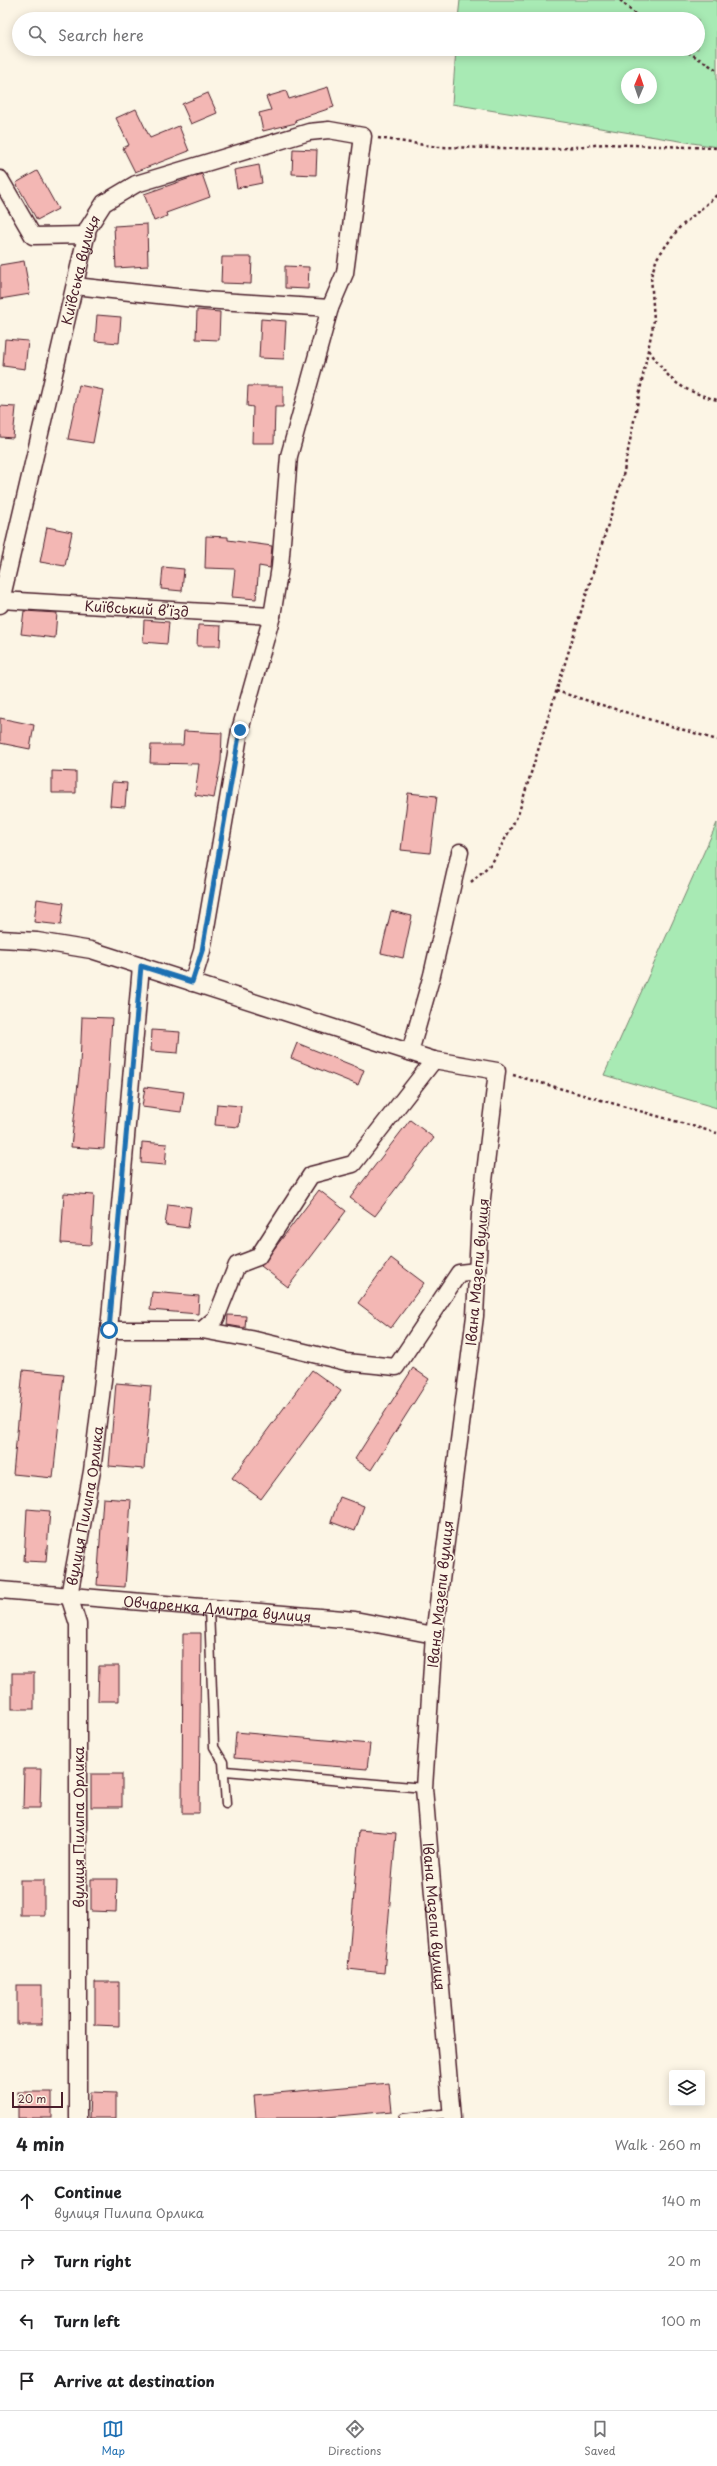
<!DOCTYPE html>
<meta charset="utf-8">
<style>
body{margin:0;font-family:"Playpen Sans",sans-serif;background:#f2f2f2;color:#202124}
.controls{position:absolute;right:12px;bottom:12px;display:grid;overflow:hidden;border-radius:4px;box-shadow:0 2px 10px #0003}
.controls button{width:36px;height:36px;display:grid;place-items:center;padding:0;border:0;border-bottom:1px solid #e0e0e0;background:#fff;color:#202124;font:20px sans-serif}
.compass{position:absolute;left:621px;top:68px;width:36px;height:36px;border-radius:50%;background:#fff;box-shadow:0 2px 10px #0003;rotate:2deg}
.scale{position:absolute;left:12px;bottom:10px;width:51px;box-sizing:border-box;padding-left:4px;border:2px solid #4a1f2b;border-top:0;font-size:11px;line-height:14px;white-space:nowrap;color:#4a1f2b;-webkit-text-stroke:3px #fcf5e5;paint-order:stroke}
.stop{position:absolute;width:12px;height:12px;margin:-9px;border:3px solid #1f6fb2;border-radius:50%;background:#fff}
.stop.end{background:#1f6fb2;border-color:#fff;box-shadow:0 1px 4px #0008}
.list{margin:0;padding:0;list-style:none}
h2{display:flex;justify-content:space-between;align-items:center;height:52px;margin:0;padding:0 16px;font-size:17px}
h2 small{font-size:13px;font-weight:400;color:#757577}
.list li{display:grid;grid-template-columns:26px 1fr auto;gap:12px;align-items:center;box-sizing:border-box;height:60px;padding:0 16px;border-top:1px solid #e0e0e0}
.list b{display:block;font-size:15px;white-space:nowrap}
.list p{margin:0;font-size:13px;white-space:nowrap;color:#757577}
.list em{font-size:13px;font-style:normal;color:#757577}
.icon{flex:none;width:22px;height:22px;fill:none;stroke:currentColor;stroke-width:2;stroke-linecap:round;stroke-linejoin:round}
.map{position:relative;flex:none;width:717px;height:2118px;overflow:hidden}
.search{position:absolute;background:#fff;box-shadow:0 2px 10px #0003;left:12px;right:12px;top:12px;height:44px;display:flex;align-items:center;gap:10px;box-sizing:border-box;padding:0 14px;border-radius:22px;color:#757577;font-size:15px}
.sheet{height:292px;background:#fff}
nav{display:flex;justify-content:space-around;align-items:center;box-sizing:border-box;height:56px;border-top:1px solid #e0e0e0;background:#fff;font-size:11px;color:#757577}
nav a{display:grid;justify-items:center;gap:2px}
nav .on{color:#1f6fb2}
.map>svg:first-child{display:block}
.green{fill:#a8eab4;stroke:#798470;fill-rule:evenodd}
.building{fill:#f3b7b4;stroke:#4a1f2b}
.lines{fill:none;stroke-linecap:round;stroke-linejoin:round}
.service-casing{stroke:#4a1f2b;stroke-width:11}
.minor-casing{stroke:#4a1f2b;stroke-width:19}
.path{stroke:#4a1f2b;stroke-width:2.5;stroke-dasharray:3 3;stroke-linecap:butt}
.service{stroke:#fcf5e5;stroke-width:8}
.minor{stroke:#fcf5e5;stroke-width:16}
.route{stroke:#1f6fb2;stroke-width:5}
.labels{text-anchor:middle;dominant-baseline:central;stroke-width:3;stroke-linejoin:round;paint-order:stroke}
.street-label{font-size:14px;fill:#4a1f2b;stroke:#fcf5e5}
</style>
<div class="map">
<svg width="717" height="2118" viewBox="0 0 717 2118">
<rect width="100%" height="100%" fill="#fcf5e5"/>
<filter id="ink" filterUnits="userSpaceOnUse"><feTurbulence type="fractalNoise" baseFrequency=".025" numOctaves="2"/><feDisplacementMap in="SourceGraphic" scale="8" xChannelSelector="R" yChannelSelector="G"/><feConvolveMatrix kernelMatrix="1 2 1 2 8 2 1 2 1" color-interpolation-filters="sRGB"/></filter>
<g filter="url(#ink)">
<!-- green -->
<g class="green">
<path d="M460 0H717V147L452 104 456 49H698V19H458ZM627 74H651V98H627Z"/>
<polygon points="717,823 717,1108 604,1075"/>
</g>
<!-- building -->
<g class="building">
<polygon points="328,87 334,107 295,120 296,123 263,131 259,113 271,110 266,97 286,91 289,99"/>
<polygon points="208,93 217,113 191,124 182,104"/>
<polygon points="136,109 150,138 179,126 189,151 135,172 123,148 129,145 116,118"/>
<polygon points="293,149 317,150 316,175 292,174"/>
<polygon points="259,165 262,183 237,188 234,170"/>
<polygon points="37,171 58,209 37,220 16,183"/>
<polygon points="202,174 210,197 166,213 167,216 154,221 144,194"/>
<polygon points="147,224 148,266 116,268 114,226"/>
<polygon points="222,257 252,257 251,284 221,283"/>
<polygon points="24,261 30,294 0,299 0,265"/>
<polygon points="285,266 309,267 308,289 285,288"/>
<polygon points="197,310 220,312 219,340 196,339"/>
<polygon points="97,315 121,317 119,343 95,341"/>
<polygon points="261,319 286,321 284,359 259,358"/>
<polygon points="5,339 28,341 25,369 3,366"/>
<polygon points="79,385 103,390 93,443 68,439"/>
<polygon points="248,386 283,386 283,407 275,407 274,443 252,443 253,407 247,406"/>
<polygon points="0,406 16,407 13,438 0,437"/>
<polygon points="47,527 72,532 65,566 40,562"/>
<polygon points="206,536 228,537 228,540 272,546 270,568 259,566 256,599 232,597 235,569 205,568"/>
<polygon points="163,567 184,569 182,591 161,589"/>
<polygon points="24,611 57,613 55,638 21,634"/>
<polygon points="144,620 169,622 167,644 143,642"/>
<polygon points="198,625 221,626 220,646 197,646"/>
<polygon points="0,718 34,725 30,749 0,743"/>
<polygon points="184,731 222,733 221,761 214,798 195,795 199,764 150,763 151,745 183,745"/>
<polygon points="52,771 76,772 76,793 52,793"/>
<polygon points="112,782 127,783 125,807 110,806"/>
<polygon points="408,793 437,796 430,853 401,850"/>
<polygon points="37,899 64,903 61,925 34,922"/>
<polygon points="391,911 412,916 403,958 381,953"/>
<polygon points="82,1017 112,1018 104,1149 71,1147 80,1065"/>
<polygon points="152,1030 180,1032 178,1053 151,1051"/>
<polygon points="297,1043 364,1070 358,1085 291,1058"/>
<polygon points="145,1087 184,1092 181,1112 142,1107"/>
<polygon points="217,1104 241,1106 239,1127 215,1125"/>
<polygon points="410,1120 434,1138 375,1216 350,1198"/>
<polygon points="142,1142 167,1144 165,1165 141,1163"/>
<polygon points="319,1190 346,1211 288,1287 261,1266"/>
<polygon points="64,1193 94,1195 91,1245 61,1243"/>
<polygon points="168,1204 191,1207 188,1228 165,1225"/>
<polygon points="391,1258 424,1283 391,1328 358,1303"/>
<polygon points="152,1292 199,1296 198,1314 150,1310"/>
<polygon points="228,1315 246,1316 245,1328 227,1325"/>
<polygon points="413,1368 429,1379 371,1470 355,1459"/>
<polygon points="23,1370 64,1374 53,1478 13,1474"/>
<polygon points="312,1370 341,1391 261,1499 232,1478"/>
<polygon points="116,1383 151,1386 144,1469 109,1466"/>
<polygon points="340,1497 364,1506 355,1531 331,1522"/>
<polygon points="103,1498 131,1500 125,1587 97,1585"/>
<polygon points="27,1509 50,1511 46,1562 24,1561"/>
<polygon points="183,1633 201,1633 199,1813 182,1813"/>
<polygon points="99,1666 119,1666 119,1701 98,1701"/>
<rect x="12" y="1673" width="22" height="36"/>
<polygon points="236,1732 370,1744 367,1769 234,1758"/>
<polygon points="24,1769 41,1769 40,1808 23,1808"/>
<rect x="91" y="1774" width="31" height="33"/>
<polygon points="359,1830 396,1833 384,1973 348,1969"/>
<polygon points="91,1879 117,1879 116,1912 91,1911"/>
<rect x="20" y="1880" width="24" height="35"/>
<polygon points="95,1982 119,1982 119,2026 95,2025"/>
<rect x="17" y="1985" width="25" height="39"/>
<polygon points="389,2083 392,2111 316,2118 256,2118 254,2095"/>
<rect x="18" y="2092" width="34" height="26"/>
<polygon points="90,2092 116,2093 116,2118 89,2118"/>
</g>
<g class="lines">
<!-- service casing -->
<g class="service-casing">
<g id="service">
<polyline points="209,1608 214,1747 223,1762 226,1804"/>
<polyline points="225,1771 424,1788"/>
<polyline points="404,2118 452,2113"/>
</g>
</g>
<!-- minor casing -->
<g class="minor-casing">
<g id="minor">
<polyline points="0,179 33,236 87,235"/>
<polyline points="75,286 204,300 330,308"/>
<path id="s1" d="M1 600 272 616"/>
<path id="s2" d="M0 605 88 228 104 203 136 184 309 132 329 130 363 136 345 273 330 308 289 456 280 567 272 616 240 730 202 951 192 983"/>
<path id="s3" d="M0 939 37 941 91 950 434 1060 497 1071 480 1215 475 1316 434 1635 424 1788 452 2118"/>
<polyline points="410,1052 432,975 460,852"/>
<polyline points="109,1330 202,1330 216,1318 237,1265 258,1257 311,1175 353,1164 434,1060"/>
<polyline points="202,1330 251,1339 346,1362 396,1367 459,1273 477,1271"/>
<path id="s4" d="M0 1590 355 1620 434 1635"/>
<path id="s5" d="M78 2118V1624L69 1596 92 1471 109 1330 141 966"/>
</g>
</g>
<!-- path -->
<g class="path">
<polyline points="620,0 640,19"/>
<polyline points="683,49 717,70"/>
<polyline points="378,138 438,147 556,149 604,144 717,148"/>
<path d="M649 350C671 383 679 389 717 400"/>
<polyline points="556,691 717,740"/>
<polyline points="471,882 492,863 518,815 623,476 654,320 651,276 657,258 679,228 717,195"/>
<polyline points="513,1075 717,1133"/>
</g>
<!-- service -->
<use href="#service" class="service"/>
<!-- minor -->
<use href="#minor" class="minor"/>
</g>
</g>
<g class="lines" filter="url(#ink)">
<!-- route -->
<polyline class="route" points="109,1330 141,966 192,982 202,951 240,730"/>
</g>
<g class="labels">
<!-- street labels -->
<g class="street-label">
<text stroke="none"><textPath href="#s2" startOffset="345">Київська вулиця</textPath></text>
<text stroke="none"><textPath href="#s1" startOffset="136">Київський в’їзд</textPath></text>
<text transform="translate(477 1272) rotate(-85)">Івана Мазепи вулиця</text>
<text stroke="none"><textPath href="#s5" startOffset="615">вулиця Пилипа Орлика</textPath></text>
<text transform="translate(440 1594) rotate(-84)">Івана Мазепи вулиця</text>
<text stroke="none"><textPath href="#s4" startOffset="218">Овчаренка Дмитра вулиця</textPath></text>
<text transform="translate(78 1827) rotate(-90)">вулиця Пилипа Орлика</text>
<text stroke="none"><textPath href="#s3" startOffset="1366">Івана Мазепи вулиця</textPath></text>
</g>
</g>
</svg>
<div class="controls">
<button><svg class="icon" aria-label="layers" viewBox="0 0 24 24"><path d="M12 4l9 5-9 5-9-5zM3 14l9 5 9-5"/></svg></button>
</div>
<svg class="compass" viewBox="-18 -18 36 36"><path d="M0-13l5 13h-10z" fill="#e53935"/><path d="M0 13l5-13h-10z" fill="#757577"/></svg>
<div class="scale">20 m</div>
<div class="stop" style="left:109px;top:1330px"></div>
<div class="stop end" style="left:240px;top:730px"></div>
<div class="search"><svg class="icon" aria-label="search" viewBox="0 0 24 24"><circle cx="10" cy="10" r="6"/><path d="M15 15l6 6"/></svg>Search here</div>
</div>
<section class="sheet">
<h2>4 min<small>Walk · 260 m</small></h2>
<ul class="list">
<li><svg class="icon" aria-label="ahead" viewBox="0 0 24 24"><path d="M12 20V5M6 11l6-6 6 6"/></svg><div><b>Continue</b><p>вулиця Пилипа Орлика</p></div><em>140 m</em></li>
<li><svg class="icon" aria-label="right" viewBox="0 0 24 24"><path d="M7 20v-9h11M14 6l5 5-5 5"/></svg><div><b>Turn right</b></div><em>20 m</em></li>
<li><svg class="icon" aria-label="left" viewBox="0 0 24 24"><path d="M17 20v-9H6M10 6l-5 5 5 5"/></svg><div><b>Turn left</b></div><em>100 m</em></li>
<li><svg class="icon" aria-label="arrive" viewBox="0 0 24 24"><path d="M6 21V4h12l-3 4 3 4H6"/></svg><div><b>Arrive at destination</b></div></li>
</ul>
</section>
<nav>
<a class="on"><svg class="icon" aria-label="map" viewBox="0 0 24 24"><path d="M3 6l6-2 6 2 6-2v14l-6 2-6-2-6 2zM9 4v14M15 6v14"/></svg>Map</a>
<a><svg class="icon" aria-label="directions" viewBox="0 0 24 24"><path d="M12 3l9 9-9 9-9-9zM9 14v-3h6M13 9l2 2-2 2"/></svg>Directions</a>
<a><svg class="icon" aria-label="saved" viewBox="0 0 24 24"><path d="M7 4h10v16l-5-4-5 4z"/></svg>Saved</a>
</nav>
